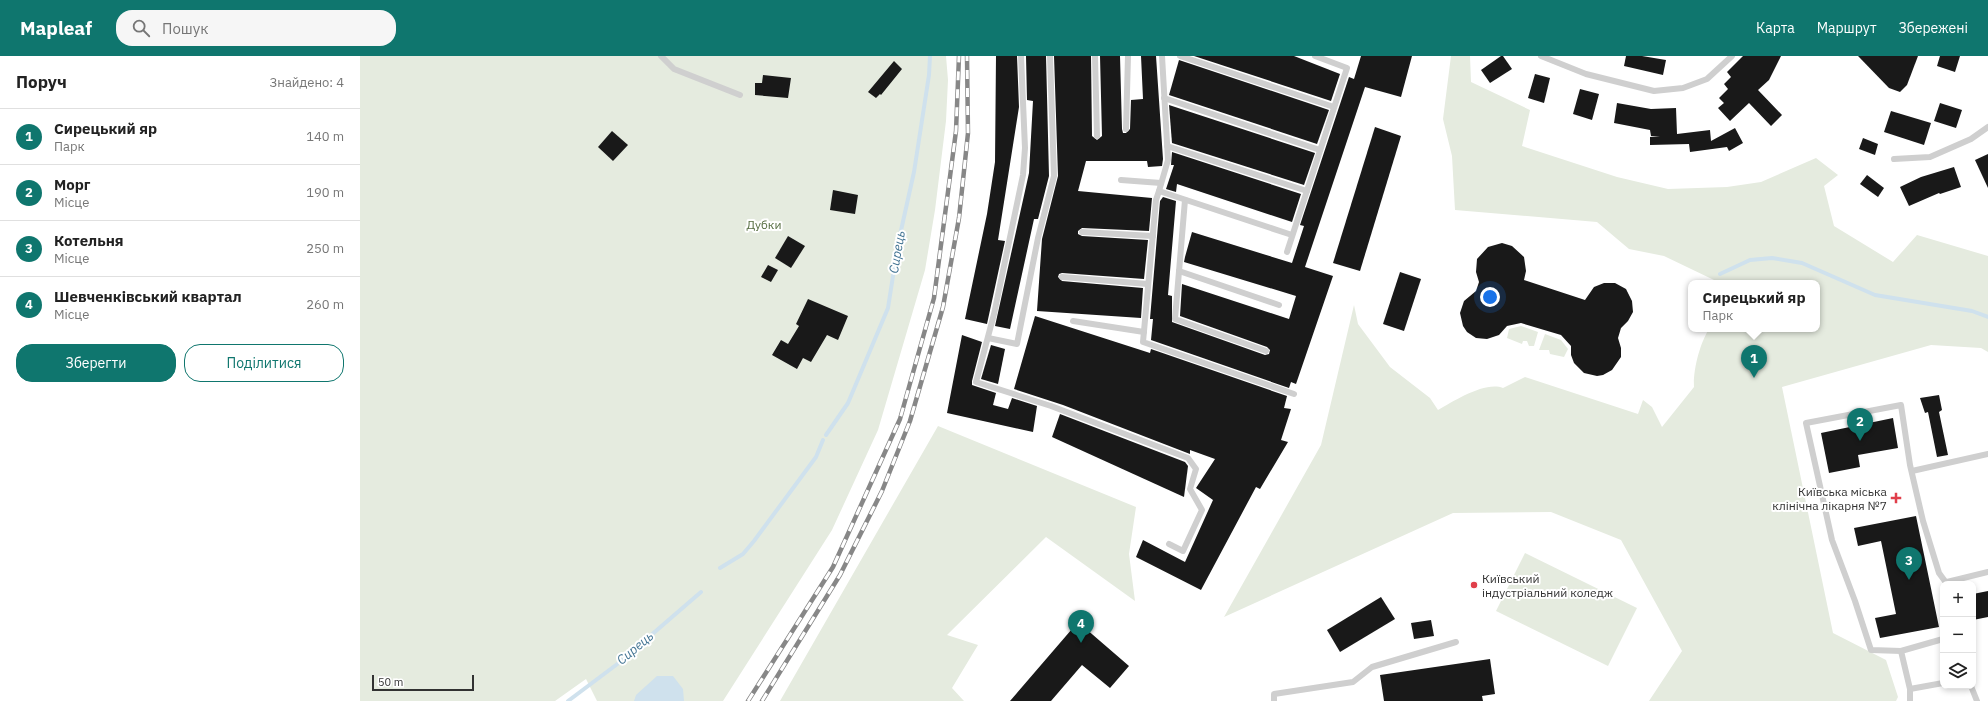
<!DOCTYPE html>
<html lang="uk">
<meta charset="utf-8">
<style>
body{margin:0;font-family:"IBM Plex Sans",sans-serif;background:#f6f6f6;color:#222}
.controls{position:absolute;right:12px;bottom:12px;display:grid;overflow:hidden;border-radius:8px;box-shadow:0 2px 6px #0003}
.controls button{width:36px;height:36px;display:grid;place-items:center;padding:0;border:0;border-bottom:1px solid #e0e0e0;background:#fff;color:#222;font:20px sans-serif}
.scale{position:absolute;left:12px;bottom:10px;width:102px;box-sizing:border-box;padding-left:4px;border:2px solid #323232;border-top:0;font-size:11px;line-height:14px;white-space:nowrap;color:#323232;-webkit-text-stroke:3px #fff;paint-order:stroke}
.you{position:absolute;left:1130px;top:241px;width:14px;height:14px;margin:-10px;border:3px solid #fff;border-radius:50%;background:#1a73e8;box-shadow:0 0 0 6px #1a73e833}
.badge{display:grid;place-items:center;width:26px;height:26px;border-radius:50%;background:#0f766e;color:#fff;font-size:13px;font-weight:700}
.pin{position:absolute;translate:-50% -33px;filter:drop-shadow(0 1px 2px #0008)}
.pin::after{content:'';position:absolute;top:21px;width:14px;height:12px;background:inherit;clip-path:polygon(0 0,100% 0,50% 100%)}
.popup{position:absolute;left:1328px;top:224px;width:132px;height:52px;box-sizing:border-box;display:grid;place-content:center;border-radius:8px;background:#fff;filter:drop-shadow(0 1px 3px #0005);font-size:13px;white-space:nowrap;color:#767676}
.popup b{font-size:15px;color:#222}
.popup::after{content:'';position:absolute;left:50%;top:100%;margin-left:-8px;border:8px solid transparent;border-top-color:#fff}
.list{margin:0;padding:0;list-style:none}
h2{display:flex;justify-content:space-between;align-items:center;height:52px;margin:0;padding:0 16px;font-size:17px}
h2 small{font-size:13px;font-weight:400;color:#767676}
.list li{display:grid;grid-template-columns:26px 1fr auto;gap:12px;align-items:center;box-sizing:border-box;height:56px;padding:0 16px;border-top:1px solid #e0e0e0}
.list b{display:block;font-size:15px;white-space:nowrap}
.list p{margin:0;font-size:13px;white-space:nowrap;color:#767676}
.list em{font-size:13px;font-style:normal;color:#767676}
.actions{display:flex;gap:8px;padding:12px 16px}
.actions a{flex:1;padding:9px 0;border:1px solid #0f766e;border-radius:16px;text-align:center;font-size:14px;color:#0f766e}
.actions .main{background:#0f766e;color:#fff}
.icon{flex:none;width:22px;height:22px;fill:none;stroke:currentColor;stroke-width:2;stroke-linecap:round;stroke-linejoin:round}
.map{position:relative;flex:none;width:1628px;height:645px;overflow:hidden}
header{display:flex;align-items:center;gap:24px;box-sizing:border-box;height:56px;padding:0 20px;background:#0f766e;color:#fff}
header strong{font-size:19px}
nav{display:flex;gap:22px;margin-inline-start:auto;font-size:14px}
.search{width:280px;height:36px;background:#f6f6f6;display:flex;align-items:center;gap:10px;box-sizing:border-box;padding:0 14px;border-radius:16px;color:#767676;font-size:15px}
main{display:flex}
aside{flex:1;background:#fff}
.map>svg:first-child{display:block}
.green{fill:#e5ebdf}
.water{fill:#cfe1ed}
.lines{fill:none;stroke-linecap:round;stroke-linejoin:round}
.stream{stroke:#cfe1ed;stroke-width:4}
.building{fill:#191919}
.service{stroke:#cfcfcf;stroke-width:6}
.rail-casing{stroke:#878787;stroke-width:4.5}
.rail{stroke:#fff;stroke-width:3;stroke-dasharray:9;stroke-linecap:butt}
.poi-dot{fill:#e03e4a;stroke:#fff;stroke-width:1.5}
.labels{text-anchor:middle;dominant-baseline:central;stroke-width:4;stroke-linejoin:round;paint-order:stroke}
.park-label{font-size:12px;fill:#556d40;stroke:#fff}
.poi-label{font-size:12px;fill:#323232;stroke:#fff;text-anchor:end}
.water-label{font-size:13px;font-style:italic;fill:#427493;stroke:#fff}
</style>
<header>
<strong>Mapleaf</strong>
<div class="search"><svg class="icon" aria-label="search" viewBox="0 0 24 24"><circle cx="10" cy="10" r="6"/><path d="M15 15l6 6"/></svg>Пошук</div>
<nav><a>Карта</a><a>Маршрут</a><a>Збережені</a></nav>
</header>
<main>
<aside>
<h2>Поруч<small>Знайдено: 4</small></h2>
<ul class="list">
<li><span class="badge">1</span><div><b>Сирецький яр</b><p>Парк</p></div><em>140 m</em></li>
<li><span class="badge">2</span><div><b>Морг</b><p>Місце</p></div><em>190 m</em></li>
<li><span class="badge">3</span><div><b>Котельня</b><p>Місце</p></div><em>250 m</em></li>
<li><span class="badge">4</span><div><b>Шевченківський квартал</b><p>Місце</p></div><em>260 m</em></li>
</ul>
<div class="actions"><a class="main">Зберегти</a><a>Поділитися</a></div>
</aside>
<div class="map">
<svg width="1628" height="645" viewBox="0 0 1628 645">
<rect width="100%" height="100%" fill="#fff"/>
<!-- green -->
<g class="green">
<polygon points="0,0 586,0 588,24 586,65 575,154 565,214 518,374 472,474 363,645 237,645 226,623 195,645 0,645"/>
<path d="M1091 0H1110L1111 26 1170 54 1162 90 1257 121 1308 133 1367 131 1401 126 1456 102 1478 119 1464 130 1474 170 1533 206 1557 179 1628 200V296L1621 292 1571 289 1422 331 1473 577 1526 604 1538 641 1536 645H1289L1322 595 1261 484 1191 456 1093 457 864 561 961 389 994 249 998 268 1030 311 1070 342 1078 354C1094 345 1125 325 1143 332L1165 321 1278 358 1283 344 1292 351 1302 371 1334 331C1333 314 1340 287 1349 273H1457V227H1356L1354 224 1304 200 1269 193 1237 166 1095 154 1092 100 1083 63Z"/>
<polygon points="1161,270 1178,276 1174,290 1169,290 1167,285 1163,285 1162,288 1147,282 1149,273"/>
<polygon points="1185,278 1201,284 1208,293 1204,301 1190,298 1189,294 1179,294"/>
<polygon points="578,370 776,451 769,498 775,545 686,481 587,579 618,589 592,632 604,645 420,645"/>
<polygon points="1165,497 1277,552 1248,610 1136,555"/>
</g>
<!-- water -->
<polygon class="water" points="297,620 313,620 323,633 324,645 274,645 276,639"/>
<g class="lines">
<!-- stream -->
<g class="stream">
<polyline points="1360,218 1390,204 1412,202 1442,207 1515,239 1612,255 1628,261"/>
<polyline points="466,379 488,347 528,252 538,188 554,116 569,19 570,0"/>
<polyline points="360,512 383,498 394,485 456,401 463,384"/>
<polyline points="208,645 260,606 341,536"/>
</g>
</g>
<!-- building -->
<g class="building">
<polygon points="636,0 657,0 659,51 638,184 645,185 627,268 605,263 627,158 635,106"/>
<polygon points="666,0 686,0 689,120 678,163 674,163 650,273 635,270 669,117 673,45 667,44"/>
<polygon points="694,0 731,0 732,80 737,84 742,80 740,0 760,0 762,73 763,77 766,77 770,73 771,44 783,43 781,0 796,0 803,103 802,110 788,111 787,105 726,105 718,135 792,142 789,175 722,172 718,175 718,178 722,180 788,184 784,223 702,217 699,218 698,221 702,225 783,232 781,262 677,255 682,183 698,120"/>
<polygon points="834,0 934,0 980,18 971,45"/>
<polygon points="1001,0 1052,0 1041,41 1005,31 945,211 973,220 936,328 931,326 929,332 791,284 793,263 790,263 800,145 803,141 816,145 808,239 812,240 812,266 905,299 909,298 910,294 907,291 820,260 822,228 929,263 936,240 824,206 825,201 832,176 932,207 944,170 940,169 989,21 994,23"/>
<polygon points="1141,0 1143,0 1152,13 1130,27 1121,14"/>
<polygon points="1266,0 1282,0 1306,4 1303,19 1264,10"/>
<polygon points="1383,0 1421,0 1409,24 1398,34 1422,59 1411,70 1389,47 1370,65 1358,52 1364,47 1359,42 1368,33 1364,28 1371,21 1367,16"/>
<polygon points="1498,0 1558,0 1547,29 1540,36 1529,32"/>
<polygon points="1580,0 1600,0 1595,16 1577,10"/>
<polygon points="819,4 969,54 957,88 809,39"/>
<polygon points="534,5 542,13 521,39 520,38 516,42 508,36"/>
<polygon points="1175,18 1190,22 1184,47 1168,42"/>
<polygon points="403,19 431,22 428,42 395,39 395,27 402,27"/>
<polygon points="1220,33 1239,38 1232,64 1213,58"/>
<polygon points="1257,47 1291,53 1316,52 1317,78 1350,74 1351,85 1375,72 1383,87 1369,95 1367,91 1330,96 1329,88 1290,89 1290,81 1300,80 1291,80 1290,74 1254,67"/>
<polygon points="1580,47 1602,54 1596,72 1574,65"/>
<polygon points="809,49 955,97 944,129 812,87"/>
<polygon points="1531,55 1571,67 1564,89 1524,76"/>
<polygon points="1015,71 1041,80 1000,215 973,207"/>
<polygon points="252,75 268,89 253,105 238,91"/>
<polygon points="1503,82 1518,88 1515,99 1499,93"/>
<polygon points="812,96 941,138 932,166 817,128 816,136 806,133 814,109 811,109"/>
<polygon points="1628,98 1628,132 1615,104"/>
<polygon points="1594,111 1601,131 1580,138 1579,137 1549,150 1540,131 1561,121"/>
<polygon points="1507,119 1524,132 1518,141 1500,128"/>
<polygon points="473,134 498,139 495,158 470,154"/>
<polygon points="428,180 445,190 431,212 415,202"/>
<polygon points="1142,187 1152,190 1164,201 1166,215 1164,224 1225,244 1234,231 1244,227 1255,227 1266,233 1272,245 1273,256 1268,265 1261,272 1258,282 1261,292 1261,301 1252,314 1243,319 1237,320 1224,317 1214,307 1211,299 1211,290 1201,279 1161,267 1147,270 1139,279 1127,283 1116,282 1107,276 1103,270 1100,257 1104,245 1116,235 1119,226 1116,216 1117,203 1128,191"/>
<polygon points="408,209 418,214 411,226 401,221"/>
<polygon points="1040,216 1061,223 1044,275 1023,268"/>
<polygon points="448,243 488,260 478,284 467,279 451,306 443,302 437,313 412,299 421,284 428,288 439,270 436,268"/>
<polygon points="675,260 790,297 791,293 927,340 924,352 931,353 921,384 928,386 900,433 896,431 841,534 776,501 783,484 825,506 853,444 836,432 855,403 830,394 830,398 703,349 654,333"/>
<polygon points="602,279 622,286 612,325 612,329 636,337 633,349 648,353 652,342 677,350 673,376 587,357"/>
<polygon points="631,289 645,293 638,328 621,323"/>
<polygon points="1579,339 1582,354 1579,356 1588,399 1577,401 1568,356 1565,357 1560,342"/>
<polygon points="700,358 825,406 828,410 824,441 692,381"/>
<polygon points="1533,362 1538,392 1498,399 1500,411 1469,417 1461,377"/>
<polygon points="1556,460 1579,571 1520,582 1515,562 1536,558 1521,485 1498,490 1494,472"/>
<polygon points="1628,535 1628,561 1613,564 1613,538"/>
<polygon points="1021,541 1035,563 980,596 967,574"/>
<polygon points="1071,564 1074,580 1054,583 1051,567"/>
<polygon points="718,566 769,610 750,632 722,609 691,645 650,645"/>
<polygon points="1130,603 1135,638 1122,640 1123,645 1024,645 1020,619"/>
</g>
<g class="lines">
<!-- service -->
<g class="service">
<polyline points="301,0 314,13 380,39"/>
<polyline points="661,0 665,92 663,119 634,258 616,326 691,350 828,402 836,413 830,433 842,454 823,495 809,488"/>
<polyline points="735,0 737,80"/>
<polyline points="802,0 808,104 799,135 932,179"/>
<polyline points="820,0 974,51"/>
<polyline points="1181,0 1226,18 1294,35 1323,32 1347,23 1372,0"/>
<polyline points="804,42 960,94"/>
<polyline points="766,73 768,0"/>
<polyline points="807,90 947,135"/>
<polyline points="1534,103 1570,101 1611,83 1628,71"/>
<polyline points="761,124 801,127"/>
<polyline points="799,135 796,144 783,286 934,338"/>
<polyline points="825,144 815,263 906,295"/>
<polyline points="722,176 793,180"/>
<polyline points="927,196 987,12 955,0"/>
<polyline points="819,215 919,249"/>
<polyline points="702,221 788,228"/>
<polyline points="713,265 784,276"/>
<polyline points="628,282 657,288 678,182 694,120 690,0"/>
<polyline points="1552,415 1628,398"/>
<polyline points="1587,526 1628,516"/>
<polyline points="1583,583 1541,595 1511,594 1495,545 1472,484 1446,367 1541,349 1550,409 1563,465 1579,517 1587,528"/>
<polyline points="1541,595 1550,633 1550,645"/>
<polyline points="1611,630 1617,645"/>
<polyline points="1550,633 1583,627"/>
<polyline points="914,645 914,638 993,626 1012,611 1096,586"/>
</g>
<!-- rail casing -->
<g class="rail-casing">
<g id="rail">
<polyline points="388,645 473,511 540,363 574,242 596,75 599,0"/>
<polyline points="402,645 480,519 522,435 550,365 583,251 599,162 608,77 607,0"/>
</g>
</g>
<!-- rail -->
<use href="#rail" class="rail"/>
</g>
<!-- markers -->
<g class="poi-dot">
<path d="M1534 436h4v4h4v4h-4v4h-4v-4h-4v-4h4z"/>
<circle cx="1114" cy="529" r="4"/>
</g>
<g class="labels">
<!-- park labels -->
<g class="park-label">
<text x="404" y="168">Дубки</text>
</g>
<!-- poi labels -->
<g class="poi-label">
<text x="1527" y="435">Київська міська<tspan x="1527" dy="14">клінічна лікарня №7</tspan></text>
<text x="1122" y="522" text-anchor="start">Київський<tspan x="1122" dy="14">індустріальний коледж</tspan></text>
</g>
<!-- water labels -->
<g class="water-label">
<text transform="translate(537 196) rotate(-80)">Сирець</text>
<text transform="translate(275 592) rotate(-40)">Сирець</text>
</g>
</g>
</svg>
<div class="controls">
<button>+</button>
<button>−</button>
<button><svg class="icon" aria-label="layers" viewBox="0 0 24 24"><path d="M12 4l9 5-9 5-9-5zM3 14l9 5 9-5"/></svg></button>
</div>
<div class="scale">50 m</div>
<div class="you"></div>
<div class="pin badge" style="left:1394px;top:322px">1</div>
<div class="popup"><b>Сирецький яр</b>Парк</div>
<div class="pin badge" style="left:1500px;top:385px">2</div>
<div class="pin badge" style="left:1549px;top:524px">3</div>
<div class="pin badge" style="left:721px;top:587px">4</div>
</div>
</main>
